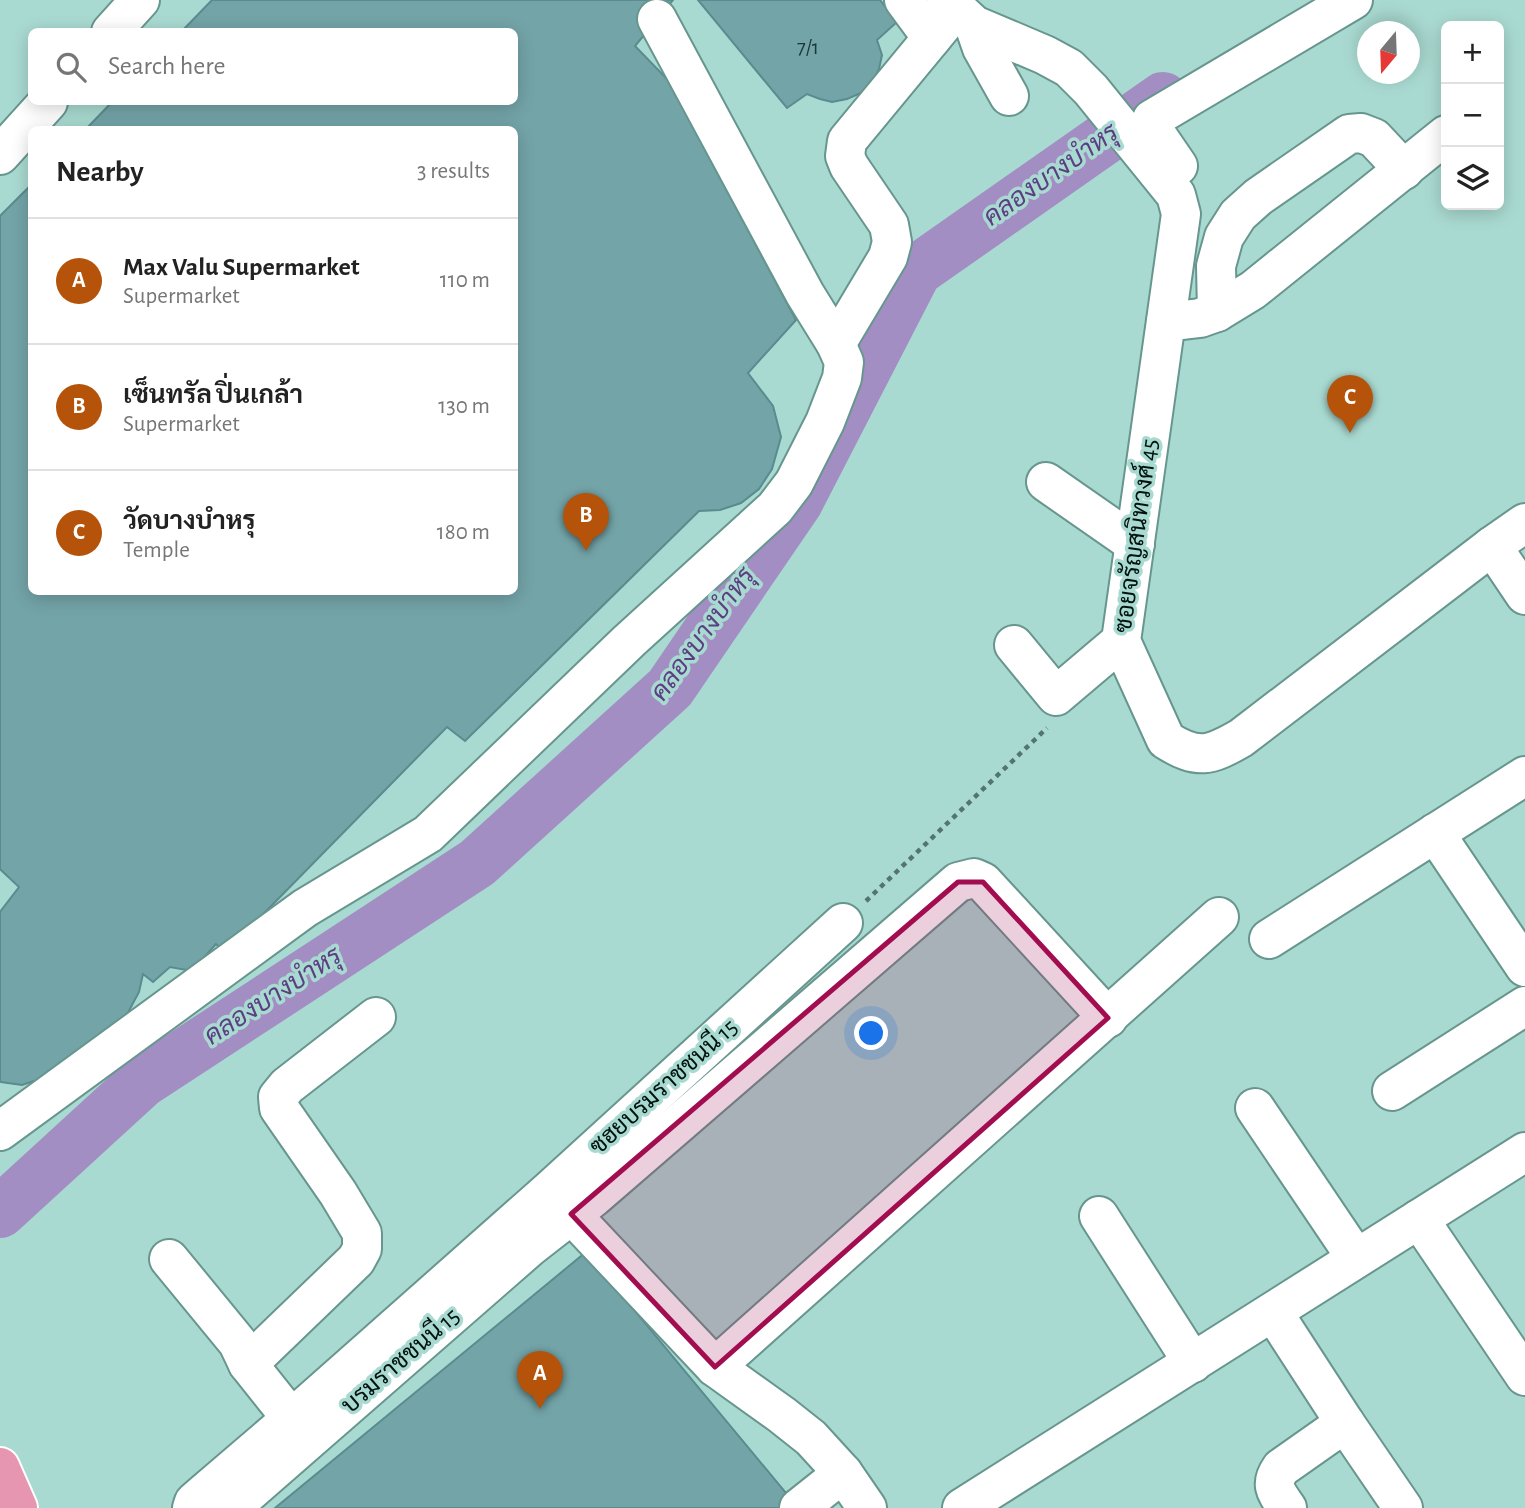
<!DOCTYPE html>
<meta charset="utf-8">
<style>
body{margin:0;font-family:"Alegreya Sans",Sarabun,sans-serif;background:#f2f2f2;color:#222}
.controls{position:absolute;right:21px;top:21px;display:grid;overflow:hidden;border-radius:10px;box-shadow:0 4px 18px #0003}
.controls button{width:63px;height:63px;display:grid;place-items:center;padding:0;border:0;border-bottom:2px solid #e0e0e0;background:#fff;color:#222;font:35px sans-serif}
.compass{position:absolute;left:1357px;top:21px;width:63px;height:63px;border-radius:50%;background:#fff;box-shadow:0 4px 18px #0003;rotate:199deg}
.you{position:absolute;left:872px;top:1034px;width:24px;height:24px;margin:-18px;border:5px solid #fff;border-radius:50%;background:#1a73e8;box-shadow:0 0 0 10px #1a73e833}
.badge{display:grid;place-items:center;width:46px;height:46px;border-radius:50%;background:#b45309;color:#fff;font-size:23px;font-weight:700}
.pin{position:absolute;translate:-50% -58px;filter:drop-shadow(0 2px 4px #0008)}
.pin::after{content:'';position:absolute;top:37px;width:24px;height:21px;background:inherit;clip-path:polygon(0 0,100% 0,50% 100%)}
.list{margin:0;padding:0;list-style:none}
h2{display:flex;justify-content:space-between;align-items:center;height:91px;margin:0;padding:0 28px;font-size:30px}
h2 small{font-size:23px;font-weight:400;color:#767676}
.list li{display:grid;grid-template-columns:46px 1fr auto;gap:21px;align-items:center;box-sizing:border-box;height:126px;padding:0 28px;border-top:2px solid #e0e0e0}
.list b{display:block;font-size:26px;white-space:nowrap}
.list p{margin:0;font-size:23px;white-space:nowrap;color:#767676}
.list em{font-size:23px;font-style:normal;color:#767676}
.icon{flex:none;width:38px;height:38px;fill:none;stroke:currentColor;stroke-width:2;stroke-linecap:round;stroke-linejoin:round}
.map{position:relative;flex:none;width:1525px;height:1508px;overflow:hidden}
.search{position:absolute;background:#fff;box-shadow:0 4px 18px #0003;left:28px;top:28px;width:490px;height:77px;display:flex;align-items:center;gap:18px;box-sizing:border-box;padding:0 24px;border-radius:10px;color:#767676;font-size:26px}
.panel{position:absolute;background:#fff;box-shadow:0 4px 18px #0003;left:28px;top:126px;width:490px;height:469px;border-radius:10px}
.map>svg:first-child{display:block}
.lines{fill:none;stroke-linecap:round;stroke-linejoin:round}
.river{stroke:#a38ec4;stroke-width:52}
.building{fill:#73a4a8;stroke:#5a8b8f;stroke-width:2}
.minor-casing{stroke:#67968e;stroke-width:42}
.major-casing{stroke:#fff;stroke-width:42}
.path{stroke:#54746e;stroke-width:4.5;stroke-dasharray:5 5;stroke-linecap:butt}
.minor{stroke:#fff;stroke-width:38}
.major{stroke:#e796b2;stroke-width:38}
.marked{fill:#a20d50;fill-opacity:0.2;stroke:#a20d50;stroke-width:5;stroke-linejoin:round}
.labels{text-anchor:middle;dominant-baseline:central;stroke-width:7;stroke-linejoin:round;paint-order:stroke}
.number-label{font-size:21px;fill:#1e3635}
.street-label{font-size:24px;fill:#01120f;stroke:#a9dad1}
.water-label{font-size:26px;font-style:italic;fill:#5c3e82;stroke:#a9dad1}
</style>
<div class="map">
<svg width="1525" height="1508" viewBox="0 0 1525 1508">
<rect width="100%" height="100%" fill="#a9dad1"/>
<g class="lines">
<!-- river -->
<polyline class="river" points="0,1212 142,1082 477,863 670,688 797,502 916,271 1163,98"/>
</g>
<!-- building -->
<g class="building">
<polygon points="212,0 673,0 635,46 668,80 796,320 748,373 773,406 781,437 772,469 759,489 741,503 720,510 699,511 465,741 447,727 225,953 216,944 192,971 170,967 153,982 143,974 139,992 123,1022 52,1075 22,1085 1,1082 0,1081 0,912 19,887 0,869 0,216 32,184 32,592 514,592 514,130 85,130 112,102 514,102 514,32 181,32"/>
<polygon points="698,0 880,0 897,22 877,40 882,55 879,69 872,84 861,93 847,99 832,102 820,99 807,94 787,108"/>
<polygon points="586,1252 791,1499 780,1508 275,1508"/>
</g>
<g class="lines">
<!-- minor casing -->
<g class="minor-casing">
<g id="minor">
<polyline points="904,0 932,38"/>
<path d="M947 0 974 25 1045 55 1069 68 1091 90 1176 195 1181 214 1121 641 1166 740C1198 760 1210 756 1241 738L1492 546 1525 523"/>
<polyline points="974,25 982,48 1009,96"/>
<polyline points="111,32 140,0"/>
<polyline points="0,155 48,102"/>
<polyline points="1178,166 1150,125 1152,119 1353,0"/>
<polyline points="1217,312 1216,266 1224,237 1238,215 1258,197 1349,134 1361,133 1374,138 1404,170"/>
<polyline points="1166,322 1200,318 1217,312 1253,290 1446,135"/>
<polyline points="836,344 888,257 892,242 889,225 849,166 845,156 847,141 956,9"/>
<polyline points="1046,482 1135,544"/>
<polyline points="1492,546 1525,595"/>
<polyline points="1014,645 1056,696 1121,641"/>
<polyline points="1435,833 1525,967"/>
<polyline points="1269,939 1525,776"/>
<polyline points="1392,1091 1525,1006"/>
<polyline points="1255,1108 1356,1258"/>
<polyline points="0,1131 305,908 428,834 629,641 775,508 794,483 825,422 842,378 844,362 836,344 805,294 657,19"/>
<polyline points="571,1214 715,1367 782,1415 811,1438 843,1473 867,1508"/>
<polyline points="1099,1216 1193,1363"/>
<polyline points="1419,1219 1525,1376"/>
<polyline points="169,1259 238,1343 248,1364 291,1418"/>
<polyline points="1273,1312 1345,1423 1403,1508"/>
<polyline points="248,1364 356,1260 362,1249 362,1233 338,1193 279,1108 278,1097 287,1086 376,1017"/>
<polyline points="715,1367 1219,917"/>
<polyline points="192,1508 194,1502 202,1495 306,1406 550,1190 843,923"/>
<polyline points="231,1508 530,1247 594,1197 958,882 974,878 983,882 1108,1018"/>
<polyline points="799,1508 843,1473"/>
<polyline points="962,1508 1525,1152"/>
<path d="M1287 1508C1276 1492 1269 1485 1281 1468L1345 1423"/>
</g>
</g>
<!-- major casing -->
<g class="major-casing">
<polyline id="major" points="0,1467 18,1508"/>
</g>
<!-- path -->
<polyline class="path" points="866,901 1047,728"/>
<!-- minor -->
<use href="#minor" class="minor"/>
<!-- major -->
<use href="#major" class="major"/>
</g>
<!-- marked area -->
<path class="marked" d="M958 882H983L1108 1018 715 1367 571 1214Z"/>
<g class="labels">
<!-- number labels -->
<g class="number-label">
<text x="808" y="47">7/1</text>
</g>
<!-- street labels -->
<g class="street-label">
<text transform="translate(1137 536) rotate(-82)">ซอยจรัญสนิทวงศ์ 45</text>
<text transform="translate(664 1087) rotate(-42)">ซฮยบรมราชชนนี 15</text>
<text transform="translate(401 1361) rotate(-41)">บรมราชชนนี 15</text>
</g>
<!-- water labels -->
<g class="water-label">
<text transform="translate(1051 175) rotate(-35)">คลองบางบำหรุ</text>
<text transform="translate(703 634) rotate(-54)">คลองบางบำหรุ</text>
<text transform="translate(273 996) rotate(-33)">คลองบางบำหรุ</text>
</g>
</g>
</svg>
<div class="controls">
<button>+</button>
<button>−</button>
<button><svg class="icon" aria-label="layers" viewBox="0 0 24 24"><path d="M12 4l9 5-9 5-9-5zM3 14l9 5 9-5"/></svg></button>
</div>
<svg class="compass" viewBox="-18 -18 36 36"><path d="M0-13l5 13h-10z" fill="#e53935"/><path d="M0 13l5-13h-10z" fill="#767676"/></svg>
<div class="you"></div>
<div class="pin badge" style="left:540px;top:1409px">A</div>
<div class="pin badge" style="left:586px;top:551px">B</div>
<div class="pin badge" style="left:1350px;top:433px">C</div>
<div class="search"><svg class="icon" aria-label="search" viewBox="0 0 24 24"><circle cx="10" cy="10" r="6"/><path d="M15 15l6 6"/></svg>Search here</div>
<section class="panel">
<h2>Nearby<small>3 results</small></h2>
<ul class="list">
<li><span class="badge">A</span><div><b>Max Valu Supermarket</b><p>Supermarket</p></div><em>110 m</em></li>
<li><span class="badge">B</span><div><b>เซ็นทรัล ปิ่นเกล้า</b><p>Supermarket</p></div><em>130 m</em></li>
<li><span class="badge">C</span><div><b>วัดบางบำหรุ</b><p>Temple</p></div><em>180 m</em></li>
</ul>
</section>
</div>
